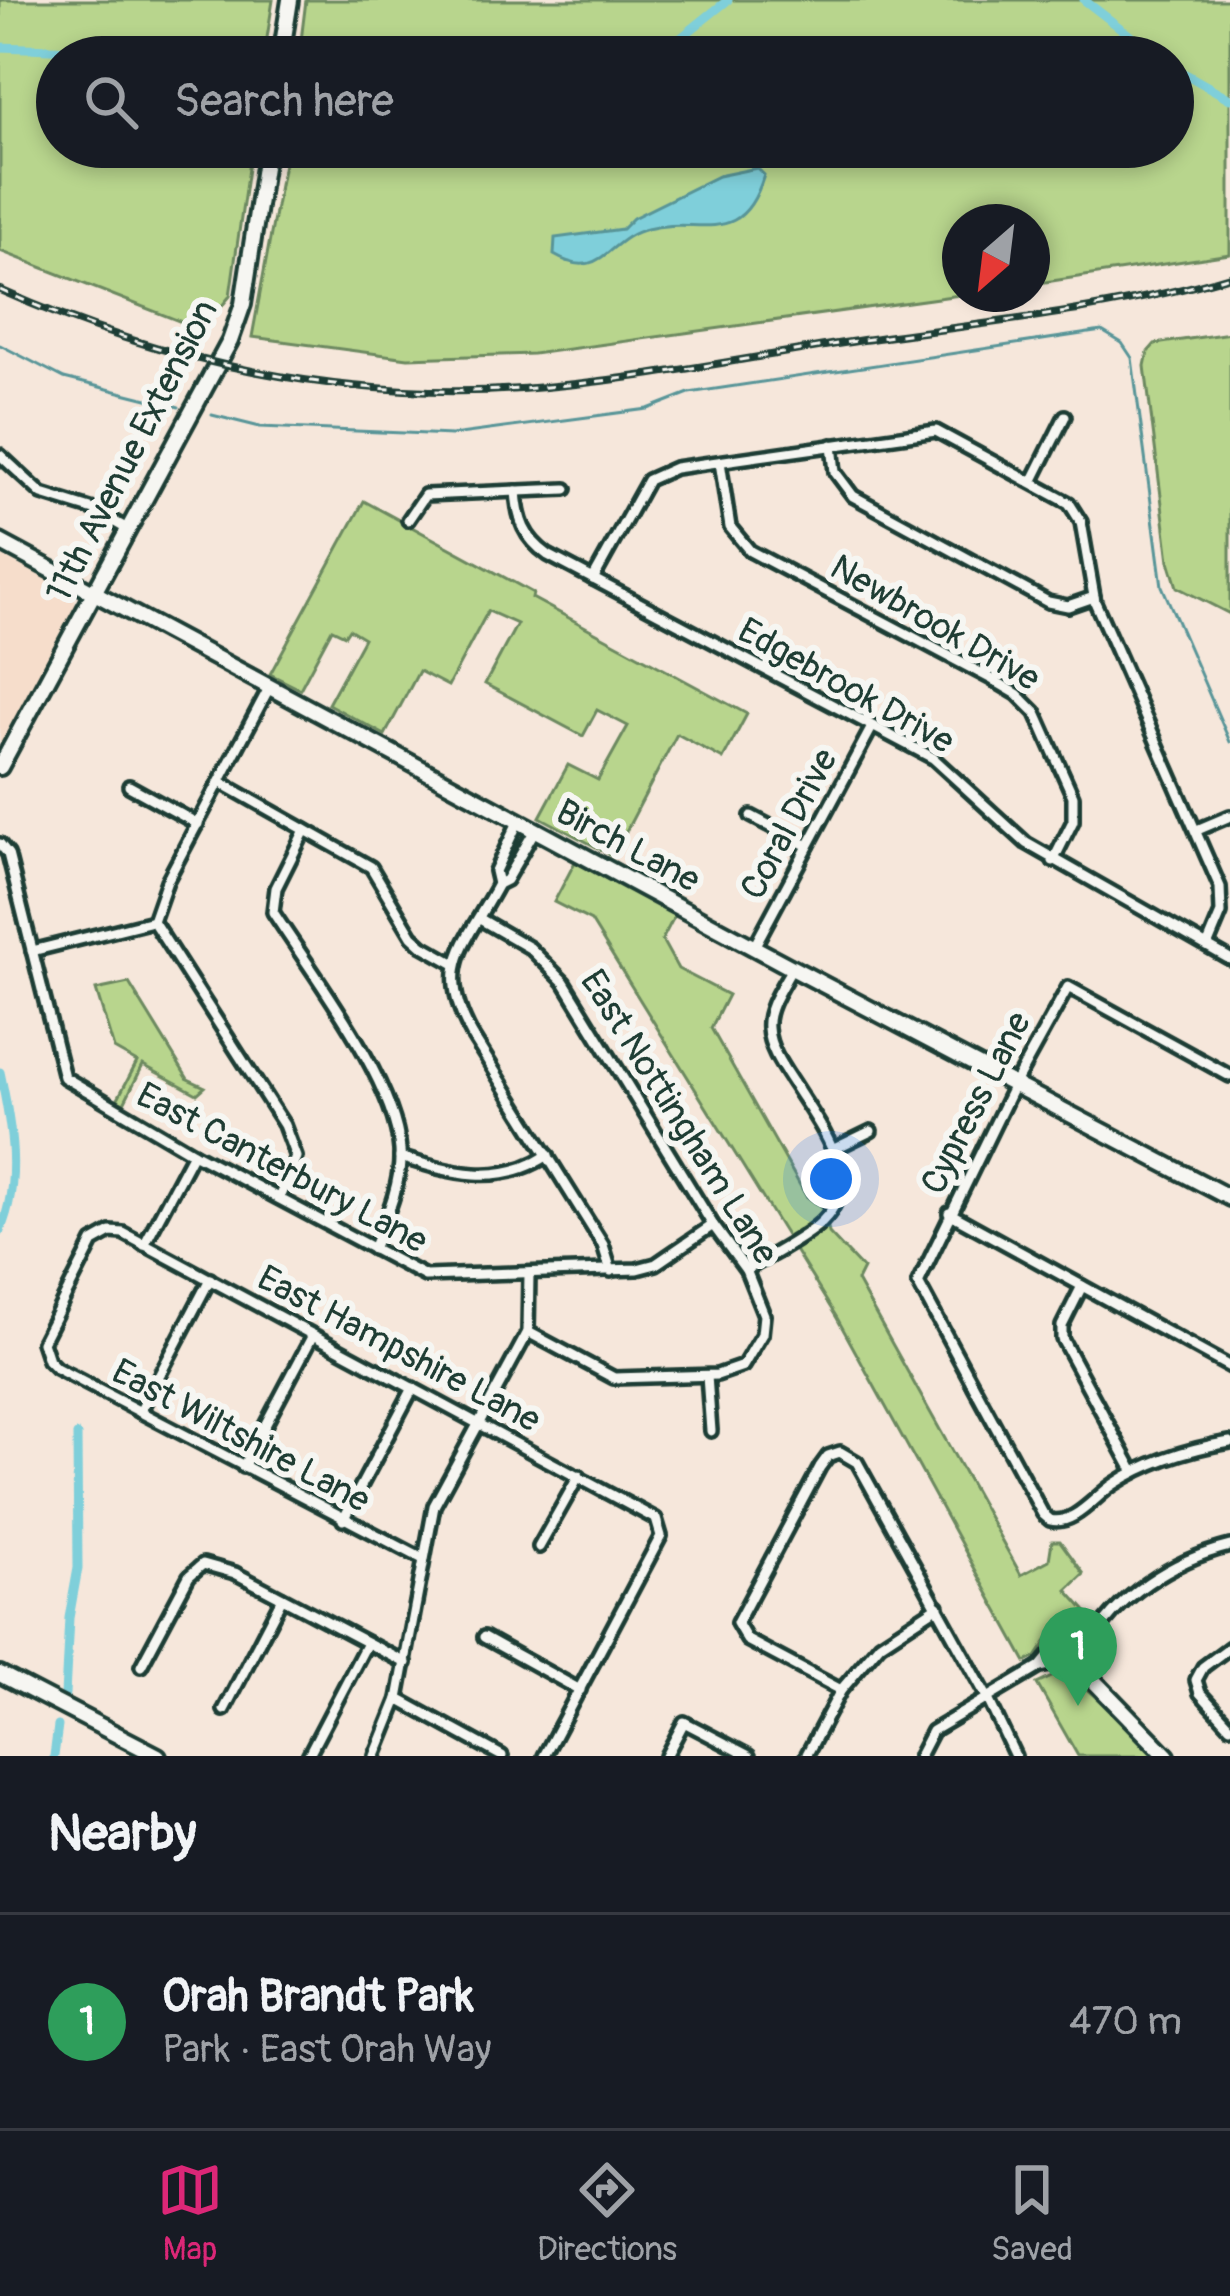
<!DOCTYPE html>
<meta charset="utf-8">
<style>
body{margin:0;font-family:Pangolin,sans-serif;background:#242831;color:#f1f3f6}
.compass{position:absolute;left:942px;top:204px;width:108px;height:108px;border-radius:50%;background:#171b24;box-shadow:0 6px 18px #0003;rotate:208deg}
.you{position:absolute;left:831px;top:1179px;width:42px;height:42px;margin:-30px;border:9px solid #fff;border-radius:50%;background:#1a73e8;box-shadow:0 0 0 18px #1a73e833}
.badge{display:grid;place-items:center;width:78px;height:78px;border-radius:50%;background:#db2777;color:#fff;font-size:39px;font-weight:700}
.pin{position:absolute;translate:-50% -99px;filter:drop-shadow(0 3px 6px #0008)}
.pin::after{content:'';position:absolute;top:63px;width:42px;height:36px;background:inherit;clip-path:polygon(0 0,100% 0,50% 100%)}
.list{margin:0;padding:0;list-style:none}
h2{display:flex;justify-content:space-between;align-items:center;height:156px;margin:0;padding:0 48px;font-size:51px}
h2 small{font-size:39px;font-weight:400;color:#9ea1a6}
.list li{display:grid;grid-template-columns:78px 1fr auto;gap:36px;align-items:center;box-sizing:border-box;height:216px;padding:0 48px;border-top:3px solid #363941}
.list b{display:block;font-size:45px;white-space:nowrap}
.list p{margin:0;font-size:39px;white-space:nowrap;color:#9ea1a6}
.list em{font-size:39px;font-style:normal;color:#9ea1a6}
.icon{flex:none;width:66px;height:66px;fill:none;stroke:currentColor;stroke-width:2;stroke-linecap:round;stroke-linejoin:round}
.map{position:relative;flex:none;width:1230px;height:1756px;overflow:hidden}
.search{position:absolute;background:#171b24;box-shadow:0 6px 18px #0003;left:36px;right:36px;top:36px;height:132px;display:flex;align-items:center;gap:30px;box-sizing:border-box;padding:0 42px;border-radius:66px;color:#9ea1a6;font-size:45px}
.sheet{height:372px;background:#171b24}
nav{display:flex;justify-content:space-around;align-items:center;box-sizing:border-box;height:168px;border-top:3px solid #363941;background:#171b24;font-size:33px;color:#9ea1a6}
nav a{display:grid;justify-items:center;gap:6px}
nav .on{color:#db2777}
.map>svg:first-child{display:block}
.built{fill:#f6ddcb}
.green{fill:#b8d58d;stroke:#6c8960;stroke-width:3}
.water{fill:#7fcfda;stroke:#599598;stroke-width:3}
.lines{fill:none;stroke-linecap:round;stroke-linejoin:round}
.stream{stroke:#599598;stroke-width:3}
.canal{stroke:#7fcfda;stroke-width:9}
.street-casing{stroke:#1f3d34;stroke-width:18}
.secondary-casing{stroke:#1f3d34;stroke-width:22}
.street{stroke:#f6f6f2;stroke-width:9}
.secondary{stroke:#f6f6f2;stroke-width:14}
.rail-casing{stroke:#1f3d34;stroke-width:8}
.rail{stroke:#f6f6f2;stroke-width:3;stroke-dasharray:9;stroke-linecap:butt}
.labels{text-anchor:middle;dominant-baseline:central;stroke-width:12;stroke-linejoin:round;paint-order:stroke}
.street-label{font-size:36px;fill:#1f3d34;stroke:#f6f6f2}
</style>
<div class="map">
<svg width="1230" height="1756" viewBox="0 0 1230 1756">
<rect width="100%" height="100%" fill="#f6e7db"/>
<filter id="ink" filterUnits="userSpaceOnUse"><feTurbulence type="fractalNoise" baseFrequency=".00833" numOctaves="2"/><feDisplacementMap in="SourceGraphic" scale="24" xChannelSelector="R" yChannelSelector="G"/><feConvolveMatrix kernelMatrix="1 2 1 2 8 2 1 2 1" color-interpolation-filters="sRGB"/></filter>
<g filter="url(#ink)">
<!-- built -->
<polygon class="built" points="0,555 72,593 76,605 0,748"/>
<!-- green -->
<g class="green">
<polygon points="0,0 273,0 264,57 57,57 57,147 251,147 230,296 202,330 0,251"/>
<polygon points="306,0 1230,0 1230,254 1032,284 1032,222 960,222 960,294 967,294 533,354 408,358 252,337 287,147 1173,147 1173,57 299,57"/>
<polygon points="1230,333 1230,614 1177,587 1169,561 1145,366 1148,352 1155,344"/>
<polygon points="364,501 533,593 532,598 747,714 723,759 677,734 613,856 540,817 568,765 598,780 628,726 597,710 583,736 485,684 517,624 488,611 448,686 419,671 385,735 328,704 364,638 349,629 345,635 332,629 300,689 270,674"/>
<polygon points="575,862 675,915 662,940 678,969 728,995 711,1028 806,1196 825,1210 829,1233 863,1269 857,1281 1021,1575 1049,1560 1052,1541 1060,1541 1084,1574 1067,1590 1093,1619 1057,1626 1036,1657 1026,1662 837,1318 591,921 554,902"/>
<polygon points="129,983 188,1079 205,1087 197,1094 143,1065 124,1103 117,1100 137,1062 114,1049 96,990"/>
<polygon points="1056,1675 1079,1682 1159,1756 1078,1756 1037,1684"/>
</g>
<!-- water -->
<path class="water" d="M757 168 764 175C741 251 699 215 647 229 606 239 602 283 554 255L555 238 622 229 633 218 718 176Z"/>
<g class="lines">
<!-- stream -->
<g class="stream">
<polyline points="0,345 64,378 179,407"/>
<polyline points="212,415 260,427 452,435 648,409 689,393 1102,331 1122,343 1132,358 1162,586 1230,742"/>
</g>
<!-- canal -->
<g class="canal">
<polyline points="1084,0 1158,57"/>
<polyline points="0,47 250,57"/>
<polyline points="657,57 728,0"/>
<polyline points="1173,67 1230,99"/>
<path d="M0 1072C11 1124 22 1181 0 1231"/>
<polyline points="65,1695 69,1618 78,1568 77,1435"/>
<polyline points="54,1756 58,1726"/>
</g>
<!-- street casing -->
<g class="street-casing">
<g id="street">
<polyline points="832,445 835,472 853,496 1048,602 1068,606 1094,597"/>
<polyline points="0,455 42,494 94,510 129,530"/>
<polyline points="720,462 730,527 750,551 990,678 1017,694 1036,713 1073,796 1073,821 1053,861"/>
<polyline points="1032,482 1065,416"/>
<path d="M516 491C518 520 524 538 548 555L933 758 1026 843 1230 959"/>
<polyline points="408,520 425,495 566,489"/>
<polyline points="593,579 648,480 675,468 936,431 1069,503 1081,522 1095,602 1220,887 1221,913 1208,944"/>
<polyline points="269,688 167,881 153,921 284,1125 296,1157 279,1198"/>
<polyline points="220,782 371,867 412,936 423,946 455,964"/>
<polyline points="129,786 198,824"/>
<polyline points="751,816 808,846"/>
<path d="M305 830 276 888 273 912C312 973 395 1080 400 1150 402 1184 386 1218 373 1249"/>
<path d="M535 830 506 880 498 884C465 946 434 966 472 1035L603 1245 611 1271"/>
<polyline points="1197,830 1230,816"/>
<polyline points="0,844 8,854 64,1077 193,1153 425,1276 637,1269 656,1264 713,1225"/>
<polyline points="498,884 495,871 518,822"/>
<polyline points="480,919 530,948 564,982 713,1225 746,1270 764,1315 762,1334 743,1366 717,1375 614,1378 528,1332"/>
<polyline points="754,947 872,727"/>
<polyline points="32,951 153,921"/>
<path d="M1230 1076 1068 987 1015 1083 918 1283 1043 1514 1050 1520C1074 1526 1094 1497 1114 1484 1149 1461 1188 1449 1230 1442"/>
<polyline points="834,1149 871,1131"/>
<path d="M400 1157C451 1173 500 1187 548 1155"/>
<polyline points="949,1213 1230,1367"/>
<polyline points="144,1245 193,1153"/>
<path d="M746 1270C769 1256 796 1243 817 1226 868 1184 820 1126 795 1086 784 1069 769 1049 768 1028 766 1008 783 985 792 968"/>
<polyline points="1082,1286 1062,1326 1062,1339 1134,1472"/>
<polyline points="707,1376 711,1431"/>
<polyline points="140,1412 210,1279"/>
<polyline points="243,1467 313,1335"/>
<polyline points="343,1520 413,1388"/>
<polyline points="539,1547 579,1476"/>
<polyline points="423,1559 56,1368 48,1360 42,1342 93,1242 111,1232 123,1233 656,1519 661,1536 544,1756"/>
<circle cx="1073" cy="1650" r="15"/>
<polyline points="484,1637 580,1690"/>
<polyline points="1058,1645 1040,1667 1064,1662"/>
<polyline points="1230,1647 1203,1667 1196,1680 1200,1693 1230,1726"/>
<path d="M1088 1649C1115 1596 1174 1560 1230 1546"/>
<polyline points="141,1666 189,1576 203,1564 235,1573 406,1663"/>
<polyline points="841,1690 747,1640 737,1623 820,1467 828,1456 840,1452 857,1462 987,1697 1015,1756"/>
<polyline points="398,1699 502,1756"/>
<polyline points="224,1710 282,1598"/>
<polyline points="308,1756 366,1645"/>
<polyline points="375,1756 398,1699 434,1506 528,1332 529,1274"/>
<polyline points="666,1756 684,1722 749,1756"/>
<polyline points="806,1756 841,1690 880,1644 938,1606"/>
<polyline points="919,1756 932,1731 1040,1667"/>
</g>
</g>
<!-- secondary casing -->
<g class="secondary-casing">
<g id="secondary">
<polyline points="281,57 290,0"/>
<polyline points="0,542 792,968 1230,1198"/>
<polyline points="0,767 230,341 243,304 267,147"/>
<polyline points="1087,1657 1091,1678"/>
<polyline points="1072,1665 1091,1678 1167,1756"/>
<polyline points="0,1674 158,1756"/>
</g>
</g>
<!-- street -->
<use href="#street" class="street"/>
<!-- secondary -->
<use href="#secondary" class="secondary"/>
<!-- rail casing -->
<g class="rail-casing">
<path id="rail" d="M0 290C164 363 341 401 521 389 636 381 749 357 863 340 983 323 1114 311 1230 276"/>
</g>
<!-- rail -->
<use href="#rail" class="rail"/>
</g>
</g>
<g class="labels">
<!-- street labels -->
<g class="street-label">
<text transform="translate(132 451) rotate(-63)">11th Avenue Extension</text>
<text transform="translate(935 623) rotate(30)">Newbrook Drive</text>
<text transform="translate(846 686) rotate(29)">Edgebrook Drive</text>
<text transform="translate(789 824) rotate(-62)">Coral Drive</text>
<text transform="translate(628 846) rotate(28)">Birch Lane</text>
<text transform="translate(976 1103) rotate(-63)">Cypress Lane</text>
<text transform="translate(679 1117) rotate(58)">East Nottingham Lane</text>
<text transform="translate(282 1168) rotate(28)">East Canterbury Lane</text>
<text transform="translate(399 1349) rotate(28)">East Hampshire Lane</text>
<text transform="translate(241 1436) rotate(28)">East Wiltshire Lane</text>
</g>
</g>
</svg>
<svg class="compass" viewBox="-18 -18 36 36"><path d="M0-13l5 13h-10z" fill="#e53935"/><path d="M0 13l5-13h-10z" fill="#9ea1a6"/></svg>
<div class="you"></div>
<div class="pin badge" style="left:1078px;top:1706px;background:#2e9e5b">1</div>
<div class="search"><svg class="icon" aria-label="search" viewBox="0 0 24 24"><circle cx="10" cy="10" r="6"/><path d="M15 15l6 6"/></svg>Search here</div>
</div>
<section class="sheet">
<h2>Nearby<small></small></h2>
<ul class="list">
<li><span class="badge" style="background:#2e9e5b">1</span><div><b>Orah Brandt Park</b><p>Park · East Orah Way</p></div><em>470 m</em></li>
</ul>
</section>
<nav>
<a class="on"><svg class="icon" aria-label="map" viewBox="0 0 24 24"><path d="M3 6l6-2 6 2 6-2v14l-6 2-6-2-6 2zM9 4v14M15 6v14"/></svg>Map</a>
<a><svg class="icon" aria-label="directions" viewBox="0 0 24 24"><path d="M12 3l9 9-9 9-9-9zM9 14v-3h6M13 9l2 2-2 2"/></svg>Directions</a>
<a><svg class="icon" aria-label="saved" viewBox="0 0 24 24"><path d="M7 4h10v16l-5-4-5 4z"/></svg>Saved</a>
</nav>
